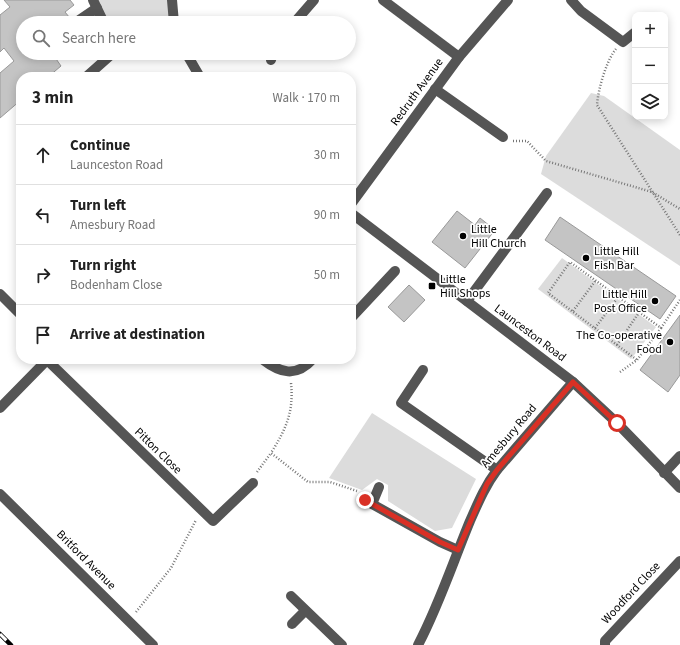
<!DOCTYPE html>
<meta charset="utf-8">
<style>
body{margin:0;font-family:"Source Sans 3",sans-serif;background:#f2f2f2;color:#222}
.controls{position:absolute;right:12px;top:12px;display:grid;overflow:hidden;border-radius:8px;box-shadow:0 2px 10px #0003}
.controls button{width:36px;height:36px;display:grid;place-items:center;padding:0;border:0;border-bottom:1px solid #e0e0e0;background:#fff;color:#222;font:20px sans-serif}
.stop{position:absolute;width:12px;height:12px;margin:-9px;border:3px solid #d93025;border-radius:50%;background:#fff}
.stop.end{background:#d93025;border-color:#fff;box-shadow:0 1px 4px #0008}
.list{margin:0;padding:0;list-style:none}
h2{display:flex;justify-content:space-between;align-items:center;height:52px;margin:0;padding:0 16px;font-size:17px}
h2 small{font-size:13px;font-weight:400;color:#767676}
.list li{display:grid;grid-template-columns:26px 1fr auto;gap:12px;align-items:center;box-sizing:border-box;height:60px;padding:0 16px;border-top:1px solid #e0e0e0}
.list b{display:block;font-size:15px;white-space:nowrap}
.list p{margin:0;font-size:13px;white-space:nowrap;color:#767676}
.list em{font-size:13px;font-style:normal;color:#767676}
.icon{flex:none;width:22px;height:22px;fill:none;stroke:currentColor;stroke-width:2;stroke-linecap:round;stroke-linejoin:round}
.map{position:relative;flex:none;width:680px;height:645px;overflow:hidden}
.search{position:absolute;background:#fff;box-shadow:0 2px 10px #0003;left:16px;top:16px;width:340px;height:44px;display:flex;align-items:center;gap:10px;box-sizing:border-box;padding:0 14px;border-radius:22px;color:#767676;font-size:15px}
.panel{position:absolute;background:#fff;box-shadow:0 2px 10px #0003;left:16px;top:72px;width:340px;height:292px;border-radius:16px}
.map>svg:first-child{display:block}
.green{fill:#dcdcdc}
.building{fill:#c4c4c4;stroke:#999}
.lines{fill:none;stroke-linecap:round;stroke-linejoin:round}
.path{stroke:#777;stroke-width:2.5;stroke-dasharray:1 2;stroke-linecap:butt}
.minor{stroke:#555;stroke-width:10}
.rail-casing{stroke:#000;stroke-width:4.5}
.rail{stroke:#fff;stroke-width:3;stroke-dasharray:9;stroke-linecap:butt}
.route{stroke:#d93025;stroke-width:5}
.poi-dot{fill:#000;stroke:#fff;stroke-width:1.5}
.labels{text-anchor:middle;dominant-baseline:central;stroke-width:3.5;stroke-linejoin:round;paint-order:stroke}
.street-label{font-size:12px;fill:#000;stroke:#fff}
.poi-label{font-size:12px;fill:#000;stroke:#fff;text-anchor:start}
</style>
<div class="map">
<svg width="680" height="645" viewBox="0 0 680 645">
<rect width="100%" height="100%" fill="#fff"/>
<!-- green -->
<g class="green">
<polygon points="93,0 172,0 174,23 104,23"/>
<polygon points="591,93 604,96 680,150 680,266 541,174 546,156"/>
<polygon points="562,258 656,327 631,359 538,289"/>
<polygon points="372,413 476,479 452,528 435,531 388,501 388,485 377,479 362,490 329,478"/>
</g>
<!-- building -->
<g class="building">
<polygon points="4,0 70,0 74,5 65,12 74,23 23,23 23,53 52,53 61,66 48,77 21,77 21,100 0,118 0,73 14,61 4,48 0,52 0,15 10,7"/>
<polygon points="457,211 475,225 480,218 495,230 465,268 432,242"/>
<polygon points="560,217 676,296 660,319 545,240"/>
<polygon points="409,285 425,300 404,322 388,307"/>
<polygon points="680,315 680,375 668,392 640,370"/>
</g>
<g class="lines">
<!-- path -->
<g class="path">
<path d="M616 49C606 61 598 90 597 105L680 235"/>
<polyline points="513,141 527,141 546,161 652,192 680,209"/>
<polyline points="573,311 596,280"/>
<polyline points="595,328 619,296"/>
<polyline points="661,328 680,300"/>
<polyline points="617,345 640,311"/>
<polyline points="620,372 637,360 661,328 570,262 548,293 637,360"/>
<path d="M291 383C294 412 286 429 271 453L308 482H330L357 491"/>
<polyline points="257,472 271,453"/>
<polyline points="136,612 171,568 196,520"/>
</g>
<!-- minor -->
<g class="minor">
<polyline points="93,0 104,23"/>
<polyline points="172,0 174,23"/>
<polyline points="383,0 459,57"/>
<polyline points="571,0 581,11 623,42 634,33"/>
<polyline points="75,23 97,8"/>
<polyline points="294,23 314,0"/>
<polyline points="186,53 200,77"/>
<polyline points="271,60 273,53"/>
<polyline points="86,77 113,53"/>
<polyline points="435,89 503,137"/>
<polyline points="351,204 459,57 508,0"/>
<polyline points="351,213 573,382 617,423 680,488"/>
<polyline points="0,294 21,315"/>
<polyline points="467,301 547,193"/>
<polyline points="351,318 395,271"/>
<path d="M262 359C280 373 296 378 313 359"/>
<polyline points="47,360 213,521 253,483"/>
<polyline points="423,370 401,403 497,470"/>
<polyline points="0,408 48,359"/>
<polyline points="664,473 680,456"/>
<polyline points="0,494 153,645"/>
<polyline points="365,500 440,542 458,550"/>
<polyline points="372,504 379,487"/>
<polyline points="291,596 342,645"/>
<polyline points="292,624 305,611"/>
<path d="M418 645C439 605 453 562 470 521 478 503 485 486 497 470L573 382"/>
<polyline points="605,645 605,641 680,561"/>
</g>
<!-- rail casing -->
<g class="rail-casing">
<polyline id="rail" points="0,634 11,645"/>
</g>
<!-- rail -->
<use href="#rail" class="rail"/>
</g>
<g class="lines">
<!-- route -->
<polyline class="route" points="365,500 440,542 458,550 487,484 497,470 573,382 617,423"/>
</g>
<!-- markers -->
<g class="poi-dot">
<circle cx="463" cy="236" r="4"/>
<circle cx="586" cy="258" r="4"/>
<rect x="428" y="282" width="8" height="8" rx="2"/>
<circle cx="655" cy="301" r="4"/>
<circle cx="670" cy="342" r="4"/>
</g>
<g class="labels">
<!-- street labels -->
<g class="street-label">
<text transform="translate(417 92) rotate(-54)">Redruth Avenue</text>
<text transform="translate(530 333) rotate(37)">Launceston Road</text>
<text transform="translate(509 436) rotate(-50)">Amesbury Road</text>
<text transform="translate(158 451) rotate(44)">Pitton Close</text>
<text transform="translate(86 560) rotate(45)">Britford Avenue</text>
<text transform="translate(631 593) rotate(-47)">Woodford Close</text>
</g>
<!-- poi labels -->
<g class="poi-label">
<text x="471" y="229">Little<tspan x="471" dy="14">Hill Church</tspan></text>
<text x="594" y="251">Little Hill<tspan x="594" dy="14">Fish Bar</tspan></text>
<text x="440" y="279">Little<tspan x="440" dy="14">Hill Shops</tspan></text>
<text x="647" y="294" text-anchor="end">Little Hill<tspan x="647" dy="14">Post Office</tspan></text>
<text x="662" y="335" text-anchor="end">The Co-operative<tspan x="662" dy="14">Food</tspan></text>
</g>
</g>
</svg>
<div class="controls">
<button>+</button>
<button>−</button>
<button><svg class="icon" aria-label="layers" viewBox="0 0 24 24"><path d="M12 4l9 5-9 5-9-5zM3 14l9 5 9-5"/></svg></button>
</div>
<div class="stop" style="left:617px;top:423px"></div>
<div class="stop end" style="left:365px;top:500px"></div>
<div class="search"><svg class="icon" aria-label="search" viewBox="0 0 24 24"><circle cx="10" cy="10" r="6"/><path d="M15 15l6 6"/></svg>Search here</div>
<section class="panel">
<h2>3 min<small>Walk · 170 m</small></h2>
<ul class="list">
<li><svg class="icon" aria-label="ahead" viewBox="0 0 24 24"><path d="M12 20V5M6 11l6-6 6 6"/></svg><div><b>Continue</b><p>Launceston Road</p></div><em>30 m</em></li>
<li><svg class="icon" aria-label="left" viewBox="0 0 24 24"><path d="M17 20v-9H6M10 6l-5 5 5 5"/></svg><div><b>Turn left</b><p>Amesbury Road</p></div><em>90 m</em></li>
<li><svg class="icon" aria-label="right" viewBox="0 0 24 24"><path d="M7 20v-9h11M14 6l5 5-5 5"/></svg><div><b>Turn right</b><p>Bodenham Close</p></div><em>50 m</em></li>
<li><svg class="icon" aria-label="arrive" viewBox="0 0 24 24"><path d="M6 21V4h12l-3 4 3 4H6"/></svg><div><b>Arrive at destination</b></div></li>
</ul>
</section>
</div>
